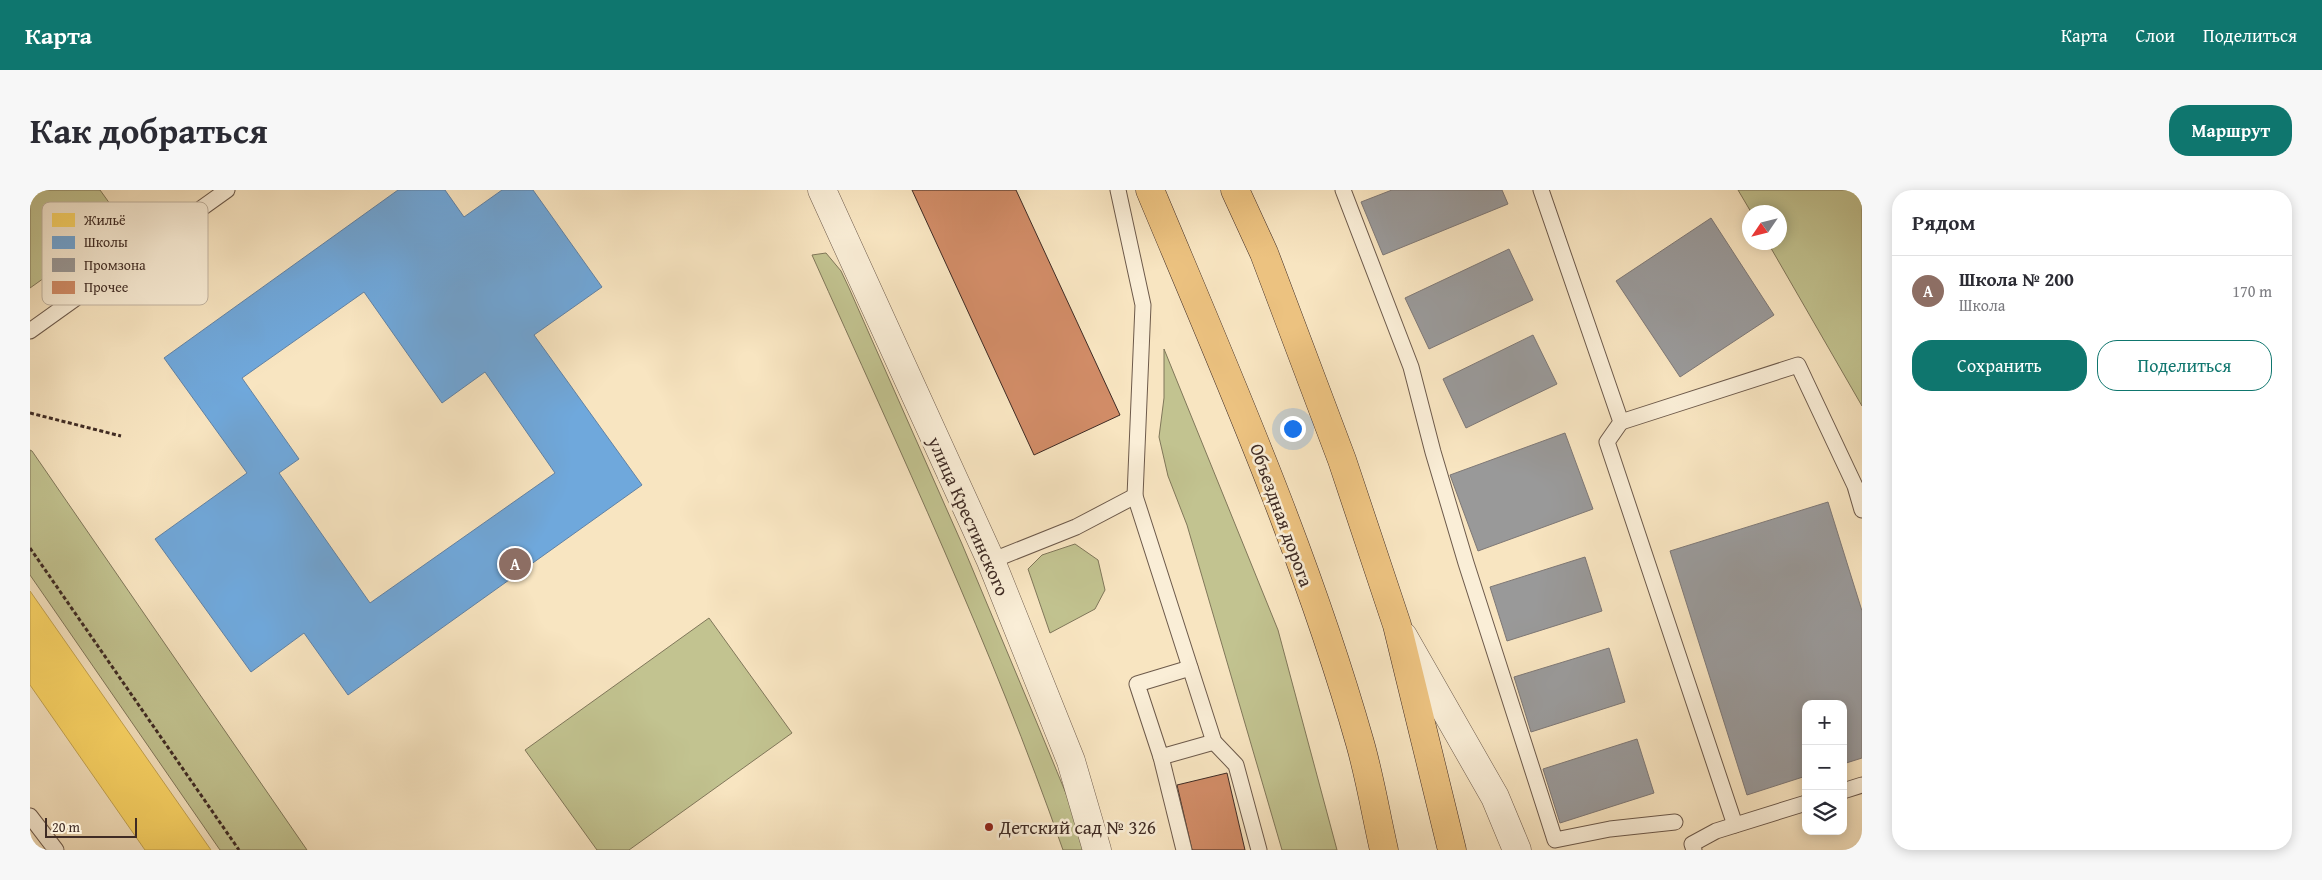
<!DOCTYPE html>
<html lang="ru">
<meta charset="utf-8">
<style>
body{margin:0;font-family:"Gentium Book Plus",serif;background:#f7f7f7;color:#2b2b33}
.controls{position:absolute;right:15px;bottom:15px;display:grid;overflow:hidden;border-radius:10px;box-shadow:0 2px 12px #0003}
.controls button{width:45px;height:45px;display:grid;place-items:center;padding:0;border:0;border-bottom:1px solid #e1e1e2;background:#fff;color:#2b2b33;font:25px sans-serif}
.compass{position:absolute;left:1712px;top:15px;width:45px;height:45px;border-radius:50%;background:#fff;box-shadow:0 2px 12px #0003;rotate:235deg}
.scale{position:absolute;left:15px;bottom:12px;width:92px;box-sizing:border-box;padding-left:5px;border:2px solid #3f2b24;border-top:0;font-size:14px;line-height:18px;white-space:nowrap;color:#3f2b24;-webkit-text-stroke:4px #faeed7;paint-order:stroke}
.you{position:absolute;left:1262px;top:238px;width:18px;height:18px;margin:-12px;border:4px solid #fff;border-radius:50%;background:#1a73e8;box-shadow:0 0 0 8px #1a73e833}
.badge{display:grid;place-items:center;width:32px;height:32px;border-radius:50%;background:#0f766e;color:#fff;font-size:16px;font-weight:700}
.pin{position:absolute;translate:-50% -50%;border:2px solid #fff;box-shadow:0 1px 5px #0006}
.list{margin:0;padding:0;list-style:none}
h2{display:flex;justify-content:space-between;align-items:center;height:65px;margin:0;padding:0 20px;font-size:21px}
h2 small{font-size:16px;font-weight:400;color:#7c7c81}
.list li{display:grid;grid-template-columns:32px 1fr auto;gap:15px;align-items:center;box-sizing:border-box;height:70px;padding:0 20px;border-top:1px solid #e1e1e2}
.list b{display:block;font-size:19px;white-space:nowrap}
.list p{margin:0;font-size:16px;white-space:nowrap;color:#7c7c81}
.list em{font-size:16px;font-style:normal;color:#7c7c81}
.actions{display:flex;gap:10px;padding:15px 20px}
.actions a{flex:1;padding:11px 0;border:1px solid #0f766e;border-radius:20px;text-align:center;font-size:18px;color:#0f766e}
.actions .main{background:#0f766e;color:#fff}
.icon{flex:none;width:28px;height:28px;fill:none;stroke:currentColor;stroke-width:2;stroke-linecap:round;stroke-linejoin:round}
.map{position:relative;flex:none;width:1832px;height:660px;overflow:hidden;border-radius:20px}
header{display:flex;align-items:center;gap:30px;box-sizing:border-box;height:70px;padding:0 25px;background:#0f766e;color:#fff}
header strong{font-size:24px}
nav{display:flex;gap:28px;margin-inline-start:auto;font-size:18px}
.intro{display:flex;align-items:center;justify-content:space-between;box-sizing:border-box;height:120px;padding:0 30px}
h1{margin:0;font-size:35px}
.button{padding:12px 22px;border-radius:20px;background:#0f766e;color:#fff;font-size:18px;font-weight:700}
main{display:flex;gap:30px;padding:0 30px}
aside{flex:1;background:#fff;border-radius:20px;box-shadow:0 2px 12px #0003}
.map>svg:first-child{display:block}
.green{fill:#c2c390;stroke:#80775a}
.homes{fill:#ffd966;stroke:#c5a552}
.schools{fill:#6fa8dc;stroke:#6182a5;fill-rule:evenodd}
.industry{fill:#999;stroke:#7e7876}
.building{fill:#d18c67;stroke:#3f2b24}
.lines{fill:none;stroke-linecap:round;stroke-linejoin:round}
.service-casing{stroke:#6d5a4b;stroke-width:17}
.minor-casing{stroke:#6d5a4b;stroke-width:29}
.tertiary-casing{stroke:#6d5a4b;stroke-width:29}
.primary-casing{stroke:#3f2b24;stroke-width:29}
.path{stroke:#3f2b24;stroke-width:3;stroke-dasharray:4 2.5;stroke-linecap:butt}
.service{stroke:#faeed7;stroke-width:15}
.minor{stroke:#faeed7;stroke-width:28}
.tertiary{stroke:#faeed7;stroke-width:28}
.primary{stroke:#ecc280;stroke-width:28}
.poi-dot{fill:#8f2418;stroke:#faeed7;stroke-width:2}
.labels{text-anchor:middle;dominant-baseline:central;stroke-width:5;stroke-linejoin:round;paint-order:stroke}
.street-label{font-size:19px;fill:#3f2b24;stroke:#faeed7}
.poi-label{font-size:19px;fill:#3f2b24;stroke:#faeed7;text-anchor:start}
.key{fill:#faeed7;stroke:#c2b4a1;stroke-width:1}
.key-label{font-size:14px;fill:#3f2b24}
</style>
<header>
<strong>Карта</strong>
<nav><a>Карта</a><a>Слои</a><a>Поделиться</a></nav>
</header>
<div class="intro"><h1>Как добраться</h1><a class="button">Маршрут</a></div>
<main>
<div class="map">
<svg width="1832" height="660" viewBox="0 0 1832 660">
<rect width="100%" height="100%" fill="#f8e5c1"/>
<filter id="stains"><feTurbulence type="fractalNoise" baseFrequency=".004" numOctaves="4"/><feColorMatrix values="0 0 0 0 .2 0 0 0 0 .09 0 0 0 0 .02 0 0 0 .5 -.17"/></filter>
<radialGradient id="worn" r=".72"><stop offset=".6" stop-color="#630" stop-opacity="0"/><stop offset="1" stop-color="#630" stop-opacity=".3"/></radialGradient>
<!-- green -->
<g class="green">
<polygon points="0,0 70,0 93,32 0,98"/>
<polygon points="1708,0 1832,0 1832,216 1738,53 1750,52 1750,22 1721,22"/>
<path d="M796 63 811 81 819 98 932 354 1009 538 1037 606 1054 660H1033C962 457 870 261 782 65Z"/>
<polygon points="1134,159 1248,440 1307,660 1252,660 1157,335 1138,286 1129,247 1134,208"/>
<polygon points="0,260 2,261 277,660 190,660 0,385"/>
<polygon points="1045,354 1068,370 1075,400 1065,419 1020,443 998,379 1012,365"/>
<polygon points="679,428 762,543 599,660 567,660 495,560"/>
</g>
<!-- homes -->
<polygon class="homes" points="0,401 181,660 115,660 0,495"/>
<!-- schools -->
<path class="schools" d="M368 0H415L434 27 472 0H503L572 97 504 145 612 295 318 505 274 443 221 482 125 349 217 283 134 168ZM334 102 412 213 455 182 525 283 340 413 249 283 269 269 212 188Z"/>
<!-- industry -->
<g class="industry">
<polygon points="1362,0 1472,0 1478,14 1353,65 1331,12"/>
<polygon points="1681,28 1744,125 1650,187 1586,91"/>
<polygon points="1479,59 1503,110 1399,159 1375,108"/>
<polygon points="1503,145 1527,194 1436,238 1413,189"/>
<polygon points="1535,243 1563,319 1448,361 1420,285"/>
<polygon points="1798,312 1832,421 1832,568 1813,574 1813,514 1776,514 1776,586 1717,605 1640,361"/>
<polygon points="1555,367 1572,421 1477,451 1460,397"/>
<polygon points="1579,458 1595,512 1501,542 1484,487"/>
<polygon points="1607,549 1624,603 1530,633 1513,579"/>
</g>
<!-- building -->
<g class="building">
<polygon points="882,0 986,0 1090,225 1004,265"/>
<polygon points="1197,583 1215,660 1162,660 1147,595"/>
</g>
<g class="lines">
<!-- service casing -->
<g class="service-casing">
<g id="service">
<polyline points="1088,0 1113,115 1105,306 1184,552 1206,575 1229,660"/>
<polyline points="1313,0 1381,177 1403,262 1436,373 1525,650 1580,639 1645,632"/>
<polyline points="1511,0 1591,232 1577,252 1705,635"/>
<polyline points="0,141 197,0"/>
<polyline points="1591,232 1768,175 1825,296 1832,320"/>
<polyline points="961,371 1046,337 1105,306"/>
<polyline points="1160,478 1107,494 1131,567 1184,552"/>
<polyline points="1131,567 1154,660"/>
<polyline points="1813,601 1832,595"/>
<polyline points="0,626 26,660"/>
<polyline points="1664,660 1662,654 1686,641 1776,613"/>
</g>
</g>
<!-- minor casing -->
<g class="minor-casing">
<polyline id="minor" points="1373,446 1465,607 1487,660"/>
</g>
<!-- tertiary casing -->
<g class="tertiary-casing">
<polyline id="tertiary" points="792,0 961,371 1041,571 1067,660"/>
</g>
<!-- primary casing -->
<g class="primary-casing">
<g id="primary">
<path d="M1120 0C1196 182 1276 363 1330 553 1340 588 1346 625 1354 660"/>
<polyline points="1205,0 1234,63 1312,270 1367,435 1422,660"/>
</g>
</g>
<!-- path -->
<g class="path">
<polyline points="0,223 91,246"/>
<polyline points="0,358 209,660"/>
</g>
<!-- service -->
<use href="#service" class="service"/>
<!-- minor -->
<use href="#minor" class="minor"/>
<!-- tertiary -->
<use href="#tertiary" class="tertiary"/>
<!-- primary -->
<use href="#primary" class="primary"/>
</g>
<!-- markers -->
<circle class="poi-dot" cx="959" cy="637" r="5"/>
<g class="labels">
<!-- street labels -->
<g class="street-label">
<text transform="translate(1252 325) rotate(70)">Объездная дорога</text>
<text transform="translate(939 326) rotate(66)">улица Крестинского</text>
</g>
<!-- poi labels -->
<g class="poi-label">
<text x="969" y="637">Детский сад № 326</text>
</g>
</g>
<!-- legend -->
<rect x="12" y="12" width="166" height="103" rx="8" class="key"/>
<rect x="22" y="23" width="23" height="14" fill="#ffd966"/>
<rect x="22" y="46" width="23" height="13" fill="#6fa8dc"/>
<rect x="22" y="68" width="23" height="14" fill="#999"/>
<rect x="22" y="91" width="23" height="13" fill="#d18c67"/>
<g class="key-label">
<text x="54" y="35">Жильё</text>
<text x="54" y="57">Школы</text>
<text x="54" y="80">Промзона</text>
<text x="54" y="102">Прочее</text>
</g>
<rect width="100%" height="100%" filter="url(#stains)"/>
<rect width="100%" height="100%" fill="url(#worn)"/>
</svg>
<div class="controls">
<button>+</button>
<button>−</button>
<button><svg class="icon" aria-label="layers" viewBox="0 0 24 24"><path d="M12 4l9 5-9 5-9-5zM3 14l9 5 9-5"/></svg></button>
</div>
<svg class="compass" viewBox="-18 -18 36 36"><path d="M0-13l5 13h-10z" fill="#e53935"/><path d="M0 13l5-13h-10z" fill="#7c7c81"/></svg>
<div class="scale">20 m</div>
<div class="you"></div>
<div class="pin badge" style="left:485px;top:374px;background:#8d6e63">A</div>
</div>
<aside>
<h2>Рядом<small></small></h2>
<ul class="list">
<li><span class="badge" style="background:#8d6e63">A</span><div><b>Школа № 200</b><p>Школа</p></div><em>170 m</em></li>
</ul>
<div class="actions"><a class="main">Сохранить</a><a>Поделиться</a></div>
</aside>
</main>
